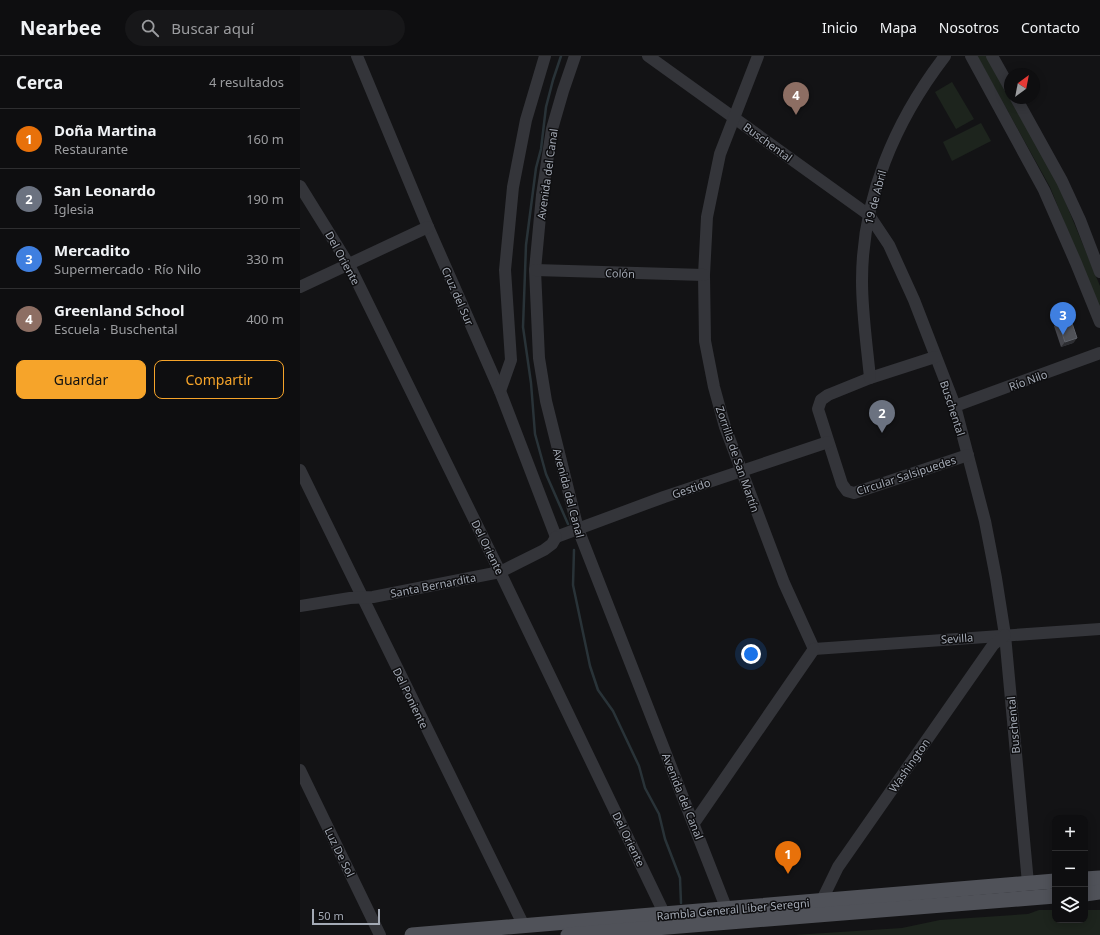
<!DOCTYPE html>
<html lang="es">
<meta charset="utf-8">
<style>
body{margin:0;font-family:"Noto Sans",sans-serif;background:#171719;color:#f1f3f6}
.controls{position:absolute;right:12px;bottom:12px;display:grid;overflow:hidden;border-radius:8px;box-shadow:0 2px 10px #0003}
.controls button{width:36px;height:36px;display:grid;place-items:center;padding:0;border:0;border-bottom:1px solid #2e2e30;background:#0e0e10;color:#f1f3f6;font:20px sans-serif}
.compass{position:absolute;left:704px;top:12px;width:36px;height:36px;border-radius:50%;background:#0e0e10;box-shadow:0 2px 10px #0003;rotate:32deg}
.scale{position:absolute;left:12px;bottom:10px;width:68px;box-sizing:border-box;padding-left:4px;border:2px solid #a4aab5;border-top:0;font-size:11px;line-height:14px;white-space:nowrap;color:#a4aab5;-webkit-text-stroke:3px #0e0e10;paint-order:stroke}
.you{position:absolute;left:451px;top:598px;width:14px;height:14px;margin:-10px;border:3px solid #fff;border-radius:50%;background:#1a73e8;box-shadow:0 0 0 6px #1a73e833}
.badge{display:grid;place-items:center;width:26px;height:26px;border-radius:50%;background:#f6a42a;color:#fff;font-size:13px;font-weight:700}
.pin{position:absolute;translate:-50% -33px;filter:drop-shadow(0 1px 2px #0008)}
.pin::after{content:'';position:absolute;top:21px;width:14px;height:12px;background:inherit;clip-path:polygon(0 0,100% 0,50% 100%)}
.list{margin:0;padding:0;list-style:none}
h2{display:flex;justify-content:space-between;align-items:center;height:52px;margin:0;padding:0 16px;font-size:17px}
h2 small{font-size:13px;font-weight:400;color:#9b9c9f}
.list li{display:grid;grid-template-columns:26px 1fr auto;gap:12px;align-items:center;box-sizing:border-box;height:60px;padding:0 16px;border-top:1px solid #2e2e30}
.list b{display:block;font-size:15px;white-space:nowrap}
.list p{margin:0;font-size:13px;white-space:nowrap;color:#9b9c9f}
.list em{font-size:13px;font-style:normal;color:#9b9c9f}
.actions{display:flex;gap:8px;padding:12px 16px}
.actions a{flex:1;padding:9px 0;border:1px solid #f6a42a;border-radius:8px;text-align:center;font-size:14px;color:#f6a42a}
.actions .main{background:#f6a42a;color:#111}
.icon{flex:none;width:22px;height:22px;fill:none;stroke:currentColor;stroke-width:2;stroke-linecap:round;stroke-linejoin:round}
.map{position:relative;flex:none;width:800px;height:879px;overflow:hidden}
header{display:flex;align-items:center;gap:24px;box-sizing:border-box;height:56px;padding:0 20px;background:#0e0e10;border-bottom:1px solid #2e2e30}
header strong{font-size:19px}
nav{display:flex;gap:22px;margin-inline-start:auto;font-size:14px}
.search{width:280px;height:36px;background:#171719;display:flex;align-items:center;gap:10px;box-sizing:border-box;padding:0 14px;border-radius:22px;color:#9b9c9f;font-size:15px}
main{display:flex}
aside{flex:1;background:#0e0e10}
.map>svg:first-child{display:block}
.green{fill:#1d241d}
.lines{fill:none;stroke-linecap:round;stroke-linejoin:round}
.stream{stroke:#293338;stroke-width:2.5}
.minor{stroke:#34353a;stroke-width:12}
.major{stroke:#505259;stroke-width:15}
.wall{fill:#46474d}
.shaded-wall{fill:#2d2e32}
.building{fill:#505258;stroke:#5d6067}
.labels{text-anchor:middle;dominant-baseline:central;stroke-width:3;stroke-linejoin:round;paint-order:stroke}
.street-label{font-size:11px;fill:#a4aab5;stroke:#0e0e10}
</style>
<header>
<strong>Nearbee</strong>
<div class="search"><svg class="icon" aria-label="search" viewBox="0 0 24 24"><circle cx="10" cy="10" r="6"/><path d="M15 15l6 6"/></svg>Buscar aquí</div>
<nav><a>Inicio</a><a>Mapa</a><a>Nosotros</a><a>Contacto</a></nav>
</header>
<main>
<aside>
<h2>Cerca<small>4 resultados</small></h2>
<ul class="list">
<li><span class="badge" style="background:#e8710a">1</span><div><b>Doña Martina</b><p>Restaurante</p></div><em>160 m</em></li>
<li><span class="badge" style="background:#6b7280">2</span><div><b>San Leonardo</b><p>Iglesia</p></div><em>190 m</em></li>
<li><span class="badge" style="background:#3f7fe0">3</span><div><b>Mercadito</b><p>Supermercado · Río Nilo</p></div><em>330 m</em></li>
<li><span class="badge" style="background:#8d6e63">4</span><div><b>Greenland School</b><p>Escuela · Buschental</p></div><em>400 m</em></li>
</ul>
<div class="actions"><a class="main">Guardar</a><a>Compartir</a></div>
</aside>
<div class="map">
<svg width="800" height="879" viewBox="0 0 800 879">
<rect width="100%" height="100%" fill="#131315"/>
<!-- green -->
<g class="green">
<polygon points="677,0 689,0 758,128 800,230 800,255 750,131"/>
<polygon points="652,26 674,63 656,73 635,36"/>
<polygon points="681,67 691,85 652,105 643,86"/>
<polygon points="739,854 755,854 755,864 785,864 785,854 800,854 800,879 494,879 602,872 640,864 728,858"/>
</g>
<g class="lines">
<!-- stream -->
<g class="stream">
<polyline points="261,0 253,24 246,51 241,93 236,112 226,189 223,271 231,327 235,378 246,418 268,468"/>
<polyline points="274,494 273,529 290,610 298,634 313,655 339,710 345,732 359,758 365,783 380,822 381,847"/>
</g>
<!-- minor -->
<g class="minor">
<polyline points="57,0 128,171 200,335 256,481"/>
<polyline points="275,0 263,35 252,73 242,139 235,214 239,302 246,345 278,473 427,854"/>
<polyline points="348,0 569,159 589,189 614,244 655,350 685,465 696,522 705,579 728,827"/>
<polyline points="458,0 420,98 407,161 404,219 405,285 414,331 425,371 484,527 514,593"/>
<polyline points="671,0 744,134 776,207 800,266"/>
<polyline points="692,0 710,32"/>
<polyline points="716,42 762,125 780,164 800,216"/>
<polyline points="0,130 49,209 200,516 365,859"/>
<polyline points="235,214 404,219"/>
<polyline points="0,231 128,171"/>
<polyline points="635,301 570,322 528,339 521,344 518,353 542,428 547,435 554,437 668,399"/>
<path d="M570 322C567 290 562 257 562 225 562 142 595 65 645 0"/>
<polyline points="200,335 211,304 205,214 213,131 226,64 245,0"/>
<polyline points="655,350 800,297"/>
<polyline points="0,414 224,870"/>
<polyline points="256,481 364,441 528,386"/>
<polyline points="0,550 50,542 73,541 200,516 244,494 252,488 256,481"/>
<polyline points="514,593 800,573"/>
<polyline points="0,714 80,879"/>
<polyline points="394,767 514,593"/>
<polyline points="521,846 538,811 693,589 705,579"/>
</g>
<!-- major -->
<g class="major">
<polyline points="785,823 800,822"/>
<polyline points="785,838 800,836"/>
<polyline points="112,879 755,825"/>
<polyline points="268,879 755,840"/>
</g>
</g>
<!-- wall -->
<polygon class="wall" points="758,265 777,282 773,287 761,291 754,270"/>
<!-- shaded-wall -->
<polygon class="shaded-wall" points="777,282 773,287 761,291 765,286"/>
<!-- building -->
<polygon class="building" points="770,261 777,282 765,286 758,265"/>
<g class="labels">
<!-- street labels -->
<g class="street-label">
<text transform="translate(468 86) rotate(36)">Buschental</text>
<text transform="translate(247 118) rotate(-82)">Avenida del Canal</text>
<text transform="translate(575 141) rotate(-75)">19 de Abril</text>
<text transform="translate(43 202) rotate(61)">Del Oriente</text>
<text transform="translate(320 217) rotate(2)">Colón</text>
<text transform="translate(158 240) rotate(66)">Cruz del Sur</text>
<text transform="translate(728 324) rotate(-20)">Río Nilo</text>
<text transform="translate(653 352) rotate(72)">Buschental</text>
<text transform="translate(438 403) rotate(71)">Zorrilla de San Martín</text>
<text transform="translate(606 419) rotate(-18)">Circular Salsipuedes</text>
<text transform="translate(391 432) rotate(-19)">Gestido</text>
<text transform="translate(269 437) rotate(75)">Avenida del Canal</text>
<text transform="translate(188 491) rotate(64)">Del Oriente</text>
<text transform="translate(133 529) rotate(-11)">Santa Bernardita</text>
<text transform="translate(657 582) rotate(-4)">Sevilla</text>
<text transform="translate(111 642) rotate(64)">Del Poniente</text>
<text transform="translate(713 669) rotate(-95)">Buschental</text>
<text transform="translate(609 709) rotate(-55)">Washington</text>
<text transform="translate(383 740) rotate(68)">Avenida del Canal</text>
<text transform="translate(329 783) rotate(64)">Del Oriente</text>
<text transform="translate(40 796) rotate(64)">Luz De Sol</text>
<text transform="translate(433 853) rotate(-5)">Rambla General Liber Seregni</text>
</g>
</g>
</svg>
<div class="controls">
<button>+</button>
<button>−</button>
<button><svg class="icon" aria-label="layers" viewBox="0 0 24 24"><path d="M12 4l9 5-9 5-9-5zM3 14l9 5 9-5"/></svg></button>
</div>
<svg class="compass" viewBox="-18 -18 36 36"><path d="M0-13l5 13h-10z" fill="#e53935"/><path d="M0 13l5-13h-10z" fill="#9b9c9f"/></svg>
<div class="scale">50 m</div>
<div class="you"></div>
<div class="pin badge" style="left:488px;top:818px;background:#e8710a">1</div>
<div class="pin badge" style="left:582px;top:377px;background:#6b7280">2</div>
<div class="pin badge" style="left:763px;top:279px;background:#3f7fe0">3</div>
<div class="pin badge" style="left:496px;top:59px;background:#8d6e63">4</div>
</div>
</main>
